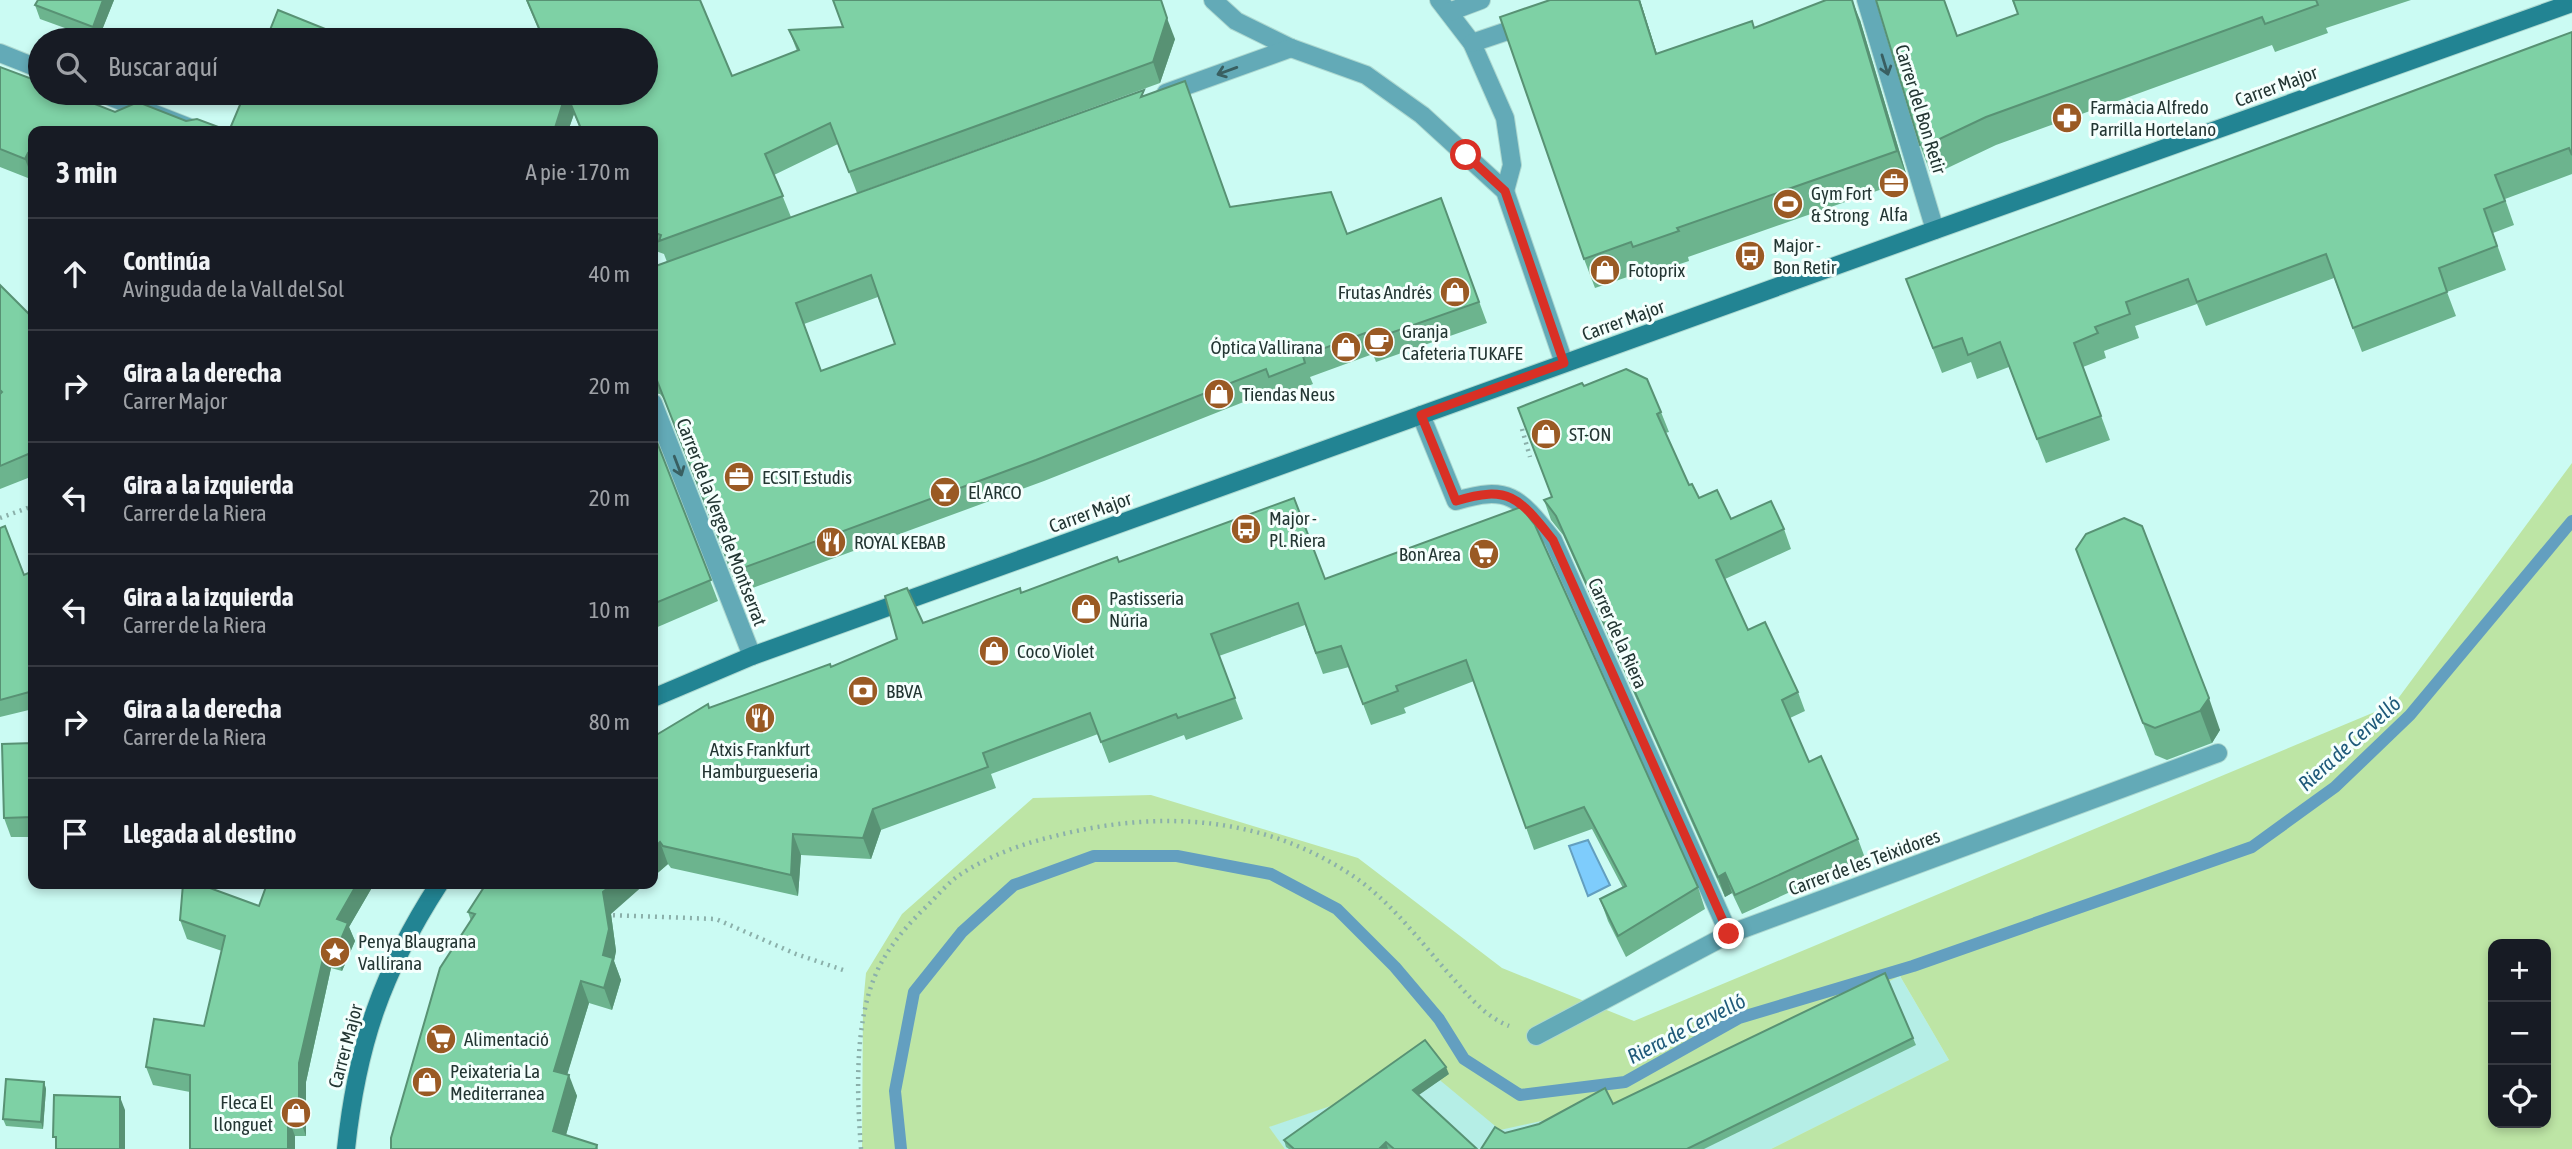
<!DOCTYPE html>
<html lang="es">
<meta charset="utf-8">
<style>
body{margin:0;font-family:"Asap Condensed",sans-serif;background:#20242c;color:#f1f3f6}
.controls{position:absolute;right:21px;bottom:21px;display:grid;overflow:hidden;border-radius:14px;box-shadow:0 4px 10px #0003}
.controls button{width:63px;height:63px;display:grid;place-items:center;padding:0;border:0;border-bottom:2px solid #363941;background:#171b24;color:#f1f3f6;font:35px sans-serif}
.stop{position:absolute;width:21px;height:21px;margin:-16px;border:5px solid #d93025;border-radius:50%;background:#fff}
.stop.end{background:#d93025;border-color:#fff;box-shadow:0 2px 7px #0008}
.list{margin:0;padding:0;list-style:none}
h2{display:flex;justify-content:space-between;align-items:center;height:91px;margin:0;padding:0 28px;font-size:30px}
h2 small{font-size:23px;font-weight:400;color:#9ea1a6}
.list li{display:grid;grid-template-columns:46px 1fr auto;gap:21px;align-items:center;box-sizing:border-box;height:112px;padding:0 28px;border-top:2px solid #363941}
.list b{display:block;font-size:26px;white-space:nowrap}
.list p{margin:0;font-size:23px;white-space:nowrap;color:#9ea1a6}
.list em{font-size:23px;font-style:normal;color:#9ea1a6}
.icon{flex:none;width:38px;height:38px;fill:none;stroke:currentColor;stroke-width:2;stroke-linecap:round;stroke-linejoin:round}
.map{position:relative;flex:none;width:2572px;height:1149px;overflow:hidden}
.search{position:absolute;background:#171b24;box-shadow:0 4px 10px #0003;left:28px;top:28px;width:630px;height:77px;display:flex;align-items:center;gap:18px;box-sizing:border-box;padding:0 24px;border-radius:38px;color:#9ea1a6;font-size:26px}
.panel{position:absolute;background:#171b24;box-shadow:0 4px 10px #0003;left:28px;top:126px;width:630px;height:763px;border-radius:14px}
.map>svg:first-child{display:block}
.built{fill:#b5eee6}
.green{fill:#bde5a5;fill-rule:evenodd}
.water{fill:#7eccfc;stroke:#639fc0;stroke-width:2}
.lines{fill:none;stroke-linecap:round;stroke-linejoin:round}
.stream{stroke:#639fc0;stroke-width:12}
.street-casing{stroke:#add8d0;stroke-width:20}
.secondary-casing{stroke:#add8d0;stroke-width:20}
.path{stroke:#8bb0aa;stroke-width:4.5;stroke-dasharray:2 5;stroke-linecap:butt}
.street{stroke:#63aab7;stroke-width:18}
.secondary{stroke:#228493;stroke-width:18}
.wall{fill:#6cb48e;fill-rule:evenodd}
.shaded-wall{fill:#589274}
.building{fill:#7ed1a5;stroke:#589274;stroke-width:2;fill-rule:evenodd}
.oneway{stroke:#395f61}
.route{stroke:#d93025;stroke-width:9}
.labels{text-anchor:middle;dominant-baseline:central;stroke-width:6;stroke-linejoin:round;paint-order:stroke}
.street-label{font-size:19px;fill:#233633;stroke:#f5fffd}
.poi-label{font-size:19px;fill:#233633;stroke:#f5fffd;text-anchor:start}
.water-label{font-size:21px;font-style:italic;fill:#1f5a7a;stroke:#f5fffd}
</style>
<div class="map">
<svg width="2572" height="1149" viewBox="0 0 2572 1149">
<rect width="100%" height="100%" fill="#cbfbf3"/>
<!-- built -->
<polygon class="built" points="1900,976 1949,1060 1771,1149 1285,1149 1268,1127 1430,1072 1656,1096"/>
<!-- green -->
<path class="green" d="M2572 463V1149H1771L1949 1060 1900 976 1656 1096 1500 1130 1430 1072 1269 1127 1285 1149H862L863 1005 866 973 902 914 1033 798 1151 795 1358 858 1502 968 1634 1021 2394 704ZM2493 944H2546V1123H2493Z"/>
<!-- water -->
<polygon class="water" points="1588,840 1610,885 1588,896 1569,846"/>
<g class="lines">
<!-- stream -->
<polyline class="stream" points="901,1149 895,1091 914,992 962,932 1014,885 1094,856 1177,856 1271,874 1337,909 1395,967 1439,1019 1464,1059 1520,1095 1625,1082 1739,1018 1913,966 2252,847 2335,787 2410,715 2572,521"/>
<!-- street casing -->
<g class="street-casing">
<g id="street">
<polyline points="1213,0 1236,21 1291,48 1366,75 1422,115 1505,191 1564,363"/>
<polyline points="1439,0 1472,43 1505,118 1512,165 1505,191"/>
<polyline points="1866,0 1935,230"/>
<polyline points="1449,12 1481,0"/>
<polyline points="1472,43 1525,25"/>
<polyline points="0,53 40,69"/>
<polyline points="101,93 198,131"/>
<polyline points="1166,93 1291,48"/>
<polyline points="653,403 752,656"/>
<path d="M1421 415 1456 501C1510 484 1520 499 1553 540L1729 934"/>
<polyline points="1536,1036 1729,934 2218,753"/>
</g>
</g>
<!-- secondary casing -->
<g class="secondary-casing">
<g id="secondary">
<polyline points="653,698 752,656 1935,230 2572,3"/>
<path d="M346 1149C357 1045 382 972 439 884"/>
</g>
</g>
<!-- path -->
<g class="path">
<polyline points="1522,429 1530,457"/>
<polyline points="0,518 33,506"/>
<polyline points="606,915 716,919 796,954 843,970"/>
<path d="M861 1149C857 1096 854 1026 875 976 886 949 907 925 928 905 938 895 947 884 958 876 988 856 1021 844 1055 836 1156 810 1261 815 1350 874 1389 899 1419 940 1450 975 1468 995 1484 1016 1509 1026"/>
</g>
<!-- street -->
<use href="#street" class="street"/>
<!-- secondary -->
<use href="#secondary" class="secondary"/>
</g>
<!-- wall -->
<g class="wall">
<polygon points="38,0 114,0 98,40 40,19 35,5"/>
<polygon points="526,0 700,0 732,76 797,51 789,30 843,27 833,0 1175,39 1160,83 857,193 838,144 774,175 791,217 667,262 664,254 653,250 653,131 581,131 574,114 568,131 33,131 33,180 0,167 0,67 115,112 186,121 229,131 646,93 646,40 543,40"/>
<polygon points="1550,0 1640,0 1657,54 1754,28 1860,20 1908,180 1688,257 1689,261 1643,276 1642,272 1595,288 1584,259"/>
<polygon points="2012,0 2411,0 2326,28 2328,33 2275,52 2272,45 1996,145 1937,173 1936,170 1930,172 1920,145 1957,36 2018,14"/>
<polygon points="2572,32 2572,174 2505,199 2514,225 2493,233 2506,270 2447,292 2456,316 2362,352 2334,278 2206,326 2197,304 2135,326 2139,338 2104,351 2106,358 2083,367 2110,440 2046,463 2009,367 1977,379 1971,362 1942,373 1906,279"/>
<path d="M1146 95 1230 207 1347 234 1441 198 1487 323 1376 362 1373 354 1310 377 1313 384 1277 398 1274 390 1044 481 739 593 664 399 660 394 653 393V267ZM878 297 895 344 821 371 804 324Z"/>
<polygon points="0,285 33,318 33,476 0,489"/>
<polygon points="1584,386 1661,412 1669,432 1665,433 1689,485 1699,498 1731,519 1784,529 1791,549 1725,579 1748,630 1798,692 1805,711 1790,718 1809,762 1858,839 1865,858 1742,914 1732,893 1725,897 1563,535 1551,520 1544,500 1552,498"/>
<polygon points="653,432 718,601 653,629"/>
<polygon points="1521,507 1698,887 1705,909 1626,957 1608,921 1600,899 1623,888 1592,829 1534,850 1474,681 1404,708 1406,713 1371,725 1349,667 1323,674 1305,625 1219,656 1243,719 1186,740 1184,735 1109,763 1098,734 991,774 996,788 881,830 871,859 801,855 798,896 671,868 668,864 653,877 653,737 709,708 831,667 897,639 923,623 1119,562 1325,579"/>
<polygon points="0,528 24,575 33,571 33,709 0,717"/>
<polygon points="2076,549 2220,730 2212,743 2167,760 2155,755"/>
<polygon points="33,743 33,837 11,837 4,818"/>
<polygon points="267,884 374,884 349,927 355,941 342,971 331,968 306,1082 306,1136 295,1136 295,1149 190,1092 153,1085 146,1067 204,1026 222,951 187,939 180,920 259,906"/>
<polygon points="468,912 611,914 616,951 614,961 621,980 612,1010 589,1003 567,1074 577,1096 566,1135 597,1145 598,1149 391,1149 471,921"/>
<polygon points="1913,1038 1916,1045 1704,1149 1481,1149 1505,1133 1613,1104"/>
<polygon points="1449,1074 1418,1095 1477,1149 1289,1149 1286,1147 1284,1140"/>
<polygon points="44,1082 46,1089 43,1129 6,1126 3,1119"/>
</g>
<!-- shaded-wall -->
<g class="shaded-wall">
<polygon points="103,0 114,0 98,40 93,27"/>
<polygon points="1639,0 1640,0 1666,83 1656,54"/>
<polygon points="1852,0 1860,20 1908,180 1897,151"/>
<polygon points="1167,18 1175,39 1160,83 1153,62"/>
<polygon points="566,93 574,114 568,131 554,131"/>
<polygon points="28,153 33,167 33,180 25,159"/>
<polygon points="2209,698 2220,730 2212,743 2200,711"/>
<polygon points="873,809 881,830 871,859 863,838"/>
<polygon points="793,834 801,855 798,896 791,875"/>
<polygon points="660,842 668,864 653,877 653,849"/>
<polygon points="1725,873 1732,893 1725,897 1718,877"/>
<polygon points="357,884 374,884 349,927 355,941 342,971 335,953 337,919"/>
<polygon points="613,884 645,884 611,914 616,951 614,961 621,980 612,1010 604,988 603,892"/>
<polygon points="325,950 331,968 306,1082 306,1136 299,1117 299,1063"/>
<polygon points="581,981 589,1003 562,1092 554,1071"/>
<polygon points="1446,1067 1449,1074 1416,1097 1413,1090"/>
<polygon points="569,1075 577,1096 562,1149 553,1131"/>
<polygon points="44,1082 46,1089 43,1129 41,1122"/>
<polygon points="120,1097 125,1110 125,1149 120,1149"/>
<polygon points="288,1117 295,1136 295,1149 288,1149"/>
<polygon points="1386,1142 1388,1149 1379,1149"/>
</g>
<!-- building -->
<g class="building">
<polygon points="38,0 103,0 93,27 35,5"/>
<polygon points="527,0 700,0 732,76 799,50 789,30 843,27 833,0 1161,0 1167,18 1153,62 849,172 830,123 765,154 783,196 659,241 661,235 653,232 653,131 582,131 566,93 554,131 33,131 33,155 28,153 25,159 0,149 0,67 40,82 40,93 67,93 115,112 138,102 186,121 197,119 229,131 245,93 646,93 646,40 544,40"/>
<polygon points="1550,0 1639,0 1656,54 1752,21 1754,28 1826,0 1852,0 1897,151 1677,228 1679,231 1633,247 1631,242 1584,259 1500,17"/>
<polygon points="1876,0 1944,0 1957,36 2018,14 2013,0 2317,0 2316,0 2318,5 2265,24 2262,17 1986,117 1927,145 1926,143 1920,145"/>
<polygon points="278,10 345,37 346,33 364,40 266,40"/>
<polygon points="2572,32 2572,155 2569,148 2495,175 2505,201 2484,209 2497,246 2439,268 2447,292 2353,328 2326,254 2197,302 2188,279 2126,302 2130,314 2095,327 2098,333 2074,343 2101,416 2037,439 2000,342 1968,355 1962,338 1933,348 1906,279"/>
<path d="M1185 81 1230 207 1331 192 1347 234 1441 198 1479 302 1368 341 1365 333 1303 356 1305 363 1269 377 1266 369 1036 460 732 572 656 378 653 374V267L1144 90 1141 97ZM871 275 895 344 821 371 796 303Z"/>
<polygon points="0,285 33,318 33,452 0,466 0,394 2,392 0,390"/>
<polygon points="1626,369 1647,379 1661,412 1657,414 1689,485 1692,484 1699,498 1717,490 1731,519 1771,501 1784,529 1716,560 1748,630 1765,622 1798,692 1782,700 1809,762 1821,756 1858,839 1735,895 1725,873 1718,877 1556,516 1544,500 1552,497 1518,408 1582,383 1584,386"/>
<polygon points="653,432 711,580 653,604"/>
<polygon points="1294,498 1325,579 1521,507 1535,525 1698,887 1618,936 1600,899 1626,886 1584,807 1526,828 1466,660 1396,686 1398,691 1363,704 1341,646 1316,653 1298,603 1211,634 1235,698 1178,718 1176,714 1101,742 1090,713 983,753 988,767 873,809 863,838 793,834 791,875 663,846 660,842 653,849 653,737 708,704 709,708 830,664 831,667 897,639 885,596 907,588 923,623 1020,588 1021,593 1117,557 1119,562"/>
<polygon points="2124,518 2142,526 2209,698 2200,711 2155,728 2143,723 2076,549 2086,534"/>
<polygon points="5,526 24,575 33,571 33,691 0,700 0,528"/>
<polygon points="33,743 33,817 4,818 2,744"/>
<polygon points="183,884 199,884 259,906 267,884 357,884 337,919 348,923 335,953 325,950 299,1063 299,1117 288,1117 288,1149 190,1149 190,1075 146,1067 154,1019 204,1026 225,936 180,920"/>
<polygon points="486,884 613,884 603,892 609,929 603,955 613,958 604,988 581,981 554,1071 569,1075 553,1131 597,1145 596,1149 391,1149 391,1138 440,968 475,914 468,912"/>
<polygon points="1885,973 1913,1038 1687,1149 1481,1149 1495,1127 1505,1133 1539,1124 1605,1088 1613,1104"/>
<polygon points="1425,1040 1446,1067 1413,1090 1477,1149 1394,1149 1386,1142 1379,1149 1294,1149 1284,1140"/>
<polygon points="6,1079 44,1082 41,1122 3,1119"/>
<polygon points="54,1095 120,1097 120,1149 56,1149 56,1137 53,1137"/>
</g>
<!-- one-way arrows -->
<defs><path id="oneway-shaft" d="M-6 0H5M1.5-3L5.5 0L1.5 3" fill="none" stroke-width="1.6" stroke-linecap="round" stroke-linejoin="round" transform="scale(1.75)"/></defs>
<g class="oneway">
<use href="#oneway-shaft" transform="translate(1885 65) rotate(73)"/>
<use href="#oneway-shaft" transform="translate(1227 71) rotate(160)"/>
<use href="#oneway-shaft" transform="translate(678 466) rotate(69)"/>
</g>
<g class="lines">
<!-- route -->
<path class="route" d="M1466 155 1505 191 1564 363 1421 415 1456 501C1510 484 1520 499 1553 540L1729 934"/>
</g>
<!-- icons -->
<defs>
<g id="pharmacy-disc" transform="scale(1.575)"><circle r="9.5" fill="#9a5a24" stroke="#f5fffd"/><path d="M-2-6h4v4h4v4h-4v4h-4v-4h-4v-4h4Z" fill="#fff"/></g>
<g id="office-disc" transform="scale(1.575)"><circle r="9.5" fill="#9a5a24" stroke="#f5fffd"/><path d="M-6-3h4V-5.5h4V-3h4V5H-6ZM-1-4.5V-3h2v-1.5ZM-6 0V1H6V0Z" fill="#fff"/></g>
<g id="stadium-disc" transform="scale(1.575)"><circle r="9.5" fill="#9a5a24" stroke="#f5fffd"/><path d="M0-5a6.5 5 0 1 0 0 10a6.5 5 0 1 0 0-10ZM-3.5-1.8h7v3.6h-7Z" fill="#fff"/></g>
<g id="bus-disc" transform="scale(1.575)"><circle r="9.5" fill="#9a5a24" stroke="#f5fffd"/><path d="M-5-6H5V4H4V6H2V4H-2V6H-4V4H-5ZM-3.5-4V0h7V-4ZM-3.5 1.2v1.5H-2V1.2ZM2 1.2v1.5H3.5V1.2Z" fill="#fff"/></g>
<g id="shop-disc" transform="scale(1.575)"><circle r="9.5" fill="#9a5a24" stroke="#f5fffd"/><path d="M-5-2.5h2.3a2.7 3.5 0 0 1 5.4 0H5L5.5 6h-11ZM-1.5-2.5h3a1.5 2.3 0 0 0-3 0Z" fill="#fff"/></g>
<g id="cafe-disc" transform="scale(1.575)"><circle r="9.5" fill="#9a5a24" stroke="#f5fffd"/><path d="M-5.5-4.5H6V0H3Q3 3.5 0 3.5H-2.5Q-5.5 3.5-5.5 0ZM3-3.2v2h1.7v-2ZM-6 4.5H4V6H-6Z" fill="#fff"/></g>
<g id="bar-disc" transform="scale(1.575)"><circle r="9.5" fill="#9a5a24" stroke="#f5fffd"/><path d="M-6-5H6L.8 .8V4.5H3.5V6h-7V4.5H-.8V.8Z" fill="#fff"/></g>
<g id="restaurant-disc" transform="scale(1.575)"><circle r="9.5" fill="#9a5a24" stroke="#f5fffd"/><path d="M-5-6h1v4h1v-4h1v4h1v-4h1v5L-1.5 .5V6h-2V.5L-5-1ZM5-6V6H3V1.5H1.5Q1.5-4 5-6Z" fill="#fff"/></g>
<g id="supermarket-disc" transform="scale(1.575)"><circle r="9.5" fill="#9a5a24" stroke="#f5fffd"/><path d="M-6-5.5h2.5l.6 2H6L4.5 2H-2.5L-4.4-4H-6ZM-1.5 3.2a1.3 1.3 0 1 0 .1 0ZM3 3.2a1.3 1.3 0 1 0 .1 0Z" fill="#fff"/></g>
<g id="bank-disc" transform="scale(1.575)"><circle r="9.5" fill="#9a5a24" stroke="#f5fffd"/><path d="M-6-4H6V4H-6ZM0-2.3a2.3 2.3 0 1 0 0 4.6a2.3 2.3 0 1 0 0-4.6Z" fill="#fff"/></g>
<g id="sight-disc" transform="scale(1.575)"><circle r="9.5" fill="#9a5a24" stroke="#f5fffd"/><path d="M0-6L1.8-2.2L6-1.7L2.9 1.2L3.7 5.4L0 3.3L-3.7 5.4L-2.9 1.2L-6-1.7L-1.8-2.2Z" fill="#fff"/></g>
</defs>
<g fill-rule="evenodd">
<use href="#pharmacy-disc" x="2067" y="118"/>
<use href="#office-disc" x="1894" y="183"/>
<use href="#stadium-disc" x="1788" y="204"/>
<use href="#bus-disc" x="1750" y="256"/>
<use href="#shop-disc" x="1605" y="270"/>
<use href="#shop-disc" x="1455" y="292"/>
<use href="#cafe-disc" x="1379" y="342"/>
<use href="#shop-disc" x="1346" y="347"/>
<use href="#shop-disc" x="1219" y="394"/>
<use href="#shop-disc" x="1546" y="434"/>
<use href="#office-disc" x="739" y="477"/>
<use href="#bar-disc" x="945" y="492"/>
<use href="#bus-disc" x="1246" y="529"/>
<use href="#restaurant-disc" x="831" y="542"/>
<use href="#supermarket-disc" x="1484" y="554"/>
<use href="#shop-disc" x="1086" y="609"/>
<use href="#shop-disc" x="994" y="651"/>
<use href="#bank-disc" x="863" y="691"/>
<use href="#restaurant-disc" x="760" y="718"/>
<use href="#sight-disc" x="335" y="952"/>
<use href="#supermarket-disc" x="441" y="1039"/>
<use href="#shop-disc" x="427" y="1082"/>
<use href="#shop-disc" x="296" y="1113"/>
</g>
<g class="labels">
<!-- street labels -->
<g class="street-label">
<text transform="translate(2276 86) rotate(-20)">Carrer Major</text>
<text transform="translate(1921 109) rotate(73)">Carrer del Bon Retir</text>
<text transform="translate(1623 320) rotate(-20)">Carrer Major</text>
<text transform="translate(1090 512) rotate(-20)">Carrer Major</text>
<text transform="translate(722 522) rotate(69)">Carrer de la Verge de Montserrat</text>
<text transform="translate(1618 633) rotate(66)">Carrer de la Riera</text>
<text transform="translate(1864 862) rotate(-20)">Carrer de les Teixidores</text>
<text transform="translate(345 1046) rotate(-75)">Carrer Major</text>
</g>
<!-- poi labels -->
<g class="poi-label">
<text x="2090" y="107">Farmàcia Alfredo<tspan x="2090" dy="22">Parrilla Hortelano</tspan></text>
<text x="1811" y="193">Gym Fort<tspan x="1811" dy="22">&amp; Strong</tspan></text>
<text x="1894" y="214" text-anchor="middle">Alfa</text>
<text x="1773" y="245">Major -<tspan x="1773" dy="22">Bon Retir</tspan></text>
<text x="1628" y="270">Fotoprix</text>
<text x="1432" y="292" text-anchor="end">Frutas Andrés</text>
<text x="1402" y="331">Granja<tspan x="1402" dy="22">Cafeteria TUKAFE</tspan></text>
<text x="1323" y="347" text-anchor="end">Óptica Vallirana</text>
<text x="1242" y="394">Tiendas Neus</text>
<text x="1569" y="434">ST-ON</text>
<text x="762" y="477">ECSIT Estudis</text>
<text x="968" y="492">El ARCO</text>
<text x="1269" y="518">Major -<tspan x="1269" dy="22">Pl. Riera</tspan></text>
<text x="854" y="542">ROYAL KEBAB</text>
<text x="1461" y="554" text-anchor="end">Bon Area</text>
<text x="1109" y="598">Pastisseria<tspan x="1109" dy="22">Núria</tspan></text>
<text x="1017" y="651">Coco Violet</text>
<text x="886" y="691">BBVA</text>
<text x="760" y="749" text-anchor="middle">Atxis Frankfurt<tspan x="760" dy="22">Hamburgueseria</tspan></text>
<text x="358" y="941">Penya Blaugrana<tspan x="358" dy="22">Vallirana</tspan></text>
<text x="464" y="1039">Alimentació</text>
<text x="450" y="1071">Peixateria La<tspan x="450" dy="22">Mediterranea</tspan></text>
<text x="273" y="1102" text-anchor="end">Fleca El<tspan x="273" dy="22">llonguet</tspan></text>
</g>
<!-- water labels -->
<g class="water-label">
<text transform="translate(2349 743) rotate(-42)">Riera de Cervelló</text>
<text transform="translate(1686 1028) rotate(-27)">Riera de Cervelló</text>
</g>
</g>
</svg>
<div class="controls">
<button>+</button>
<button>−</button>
<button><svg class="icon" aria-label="locate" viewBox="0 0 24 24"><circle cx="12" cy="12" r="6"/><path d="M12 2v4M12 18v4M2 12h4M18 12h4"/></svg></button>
</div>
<div class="stop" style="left:1466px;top:155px"></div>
<div class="stop end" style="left:1729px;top:934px"></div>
<div class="search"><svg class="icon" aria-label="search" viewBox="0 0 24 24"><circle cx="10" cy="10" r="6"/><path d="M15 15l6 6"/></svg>Buscar aquí</div>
<section class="panel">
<h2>3 min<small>A pie · 170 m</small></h2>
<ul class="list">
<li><svg class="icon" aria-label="ahead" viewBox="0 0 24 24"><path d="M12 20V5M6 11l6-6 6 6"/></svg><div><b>Continúa</b><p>Avinguda de la Vall del Sol</p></div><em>40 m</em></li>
<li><svg class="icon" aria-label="right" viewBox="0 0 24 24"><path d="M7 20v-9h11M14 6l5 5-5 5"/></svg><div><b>Gira a la derecha</b><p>Carrer Major</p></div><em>20 m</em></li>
<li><svg class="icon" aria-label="left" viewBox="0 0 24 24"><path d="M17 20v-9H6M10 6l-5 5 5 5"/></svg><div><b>Gira a la izquierda</b><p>Carrer de la Riera</p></div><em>20 m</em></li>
<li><svg class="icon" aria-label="left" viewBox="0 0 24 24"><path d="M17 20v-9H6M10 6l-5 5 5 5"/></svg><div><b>Gira a la izquierda</b><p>Carrer de la Riera</p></div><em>10 m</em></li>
<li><svg class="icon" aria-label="right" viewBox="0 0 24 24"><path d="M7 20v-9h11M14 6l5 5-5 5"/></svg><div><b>Gira a la derecha</b><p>Carrer de la Riera</p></div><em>80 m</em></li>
<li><svg class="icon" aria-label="arrive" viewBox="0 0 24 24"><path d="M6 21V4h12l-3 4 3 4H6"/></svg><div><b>Llegada al destino</b></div></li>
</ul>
</section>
</div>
